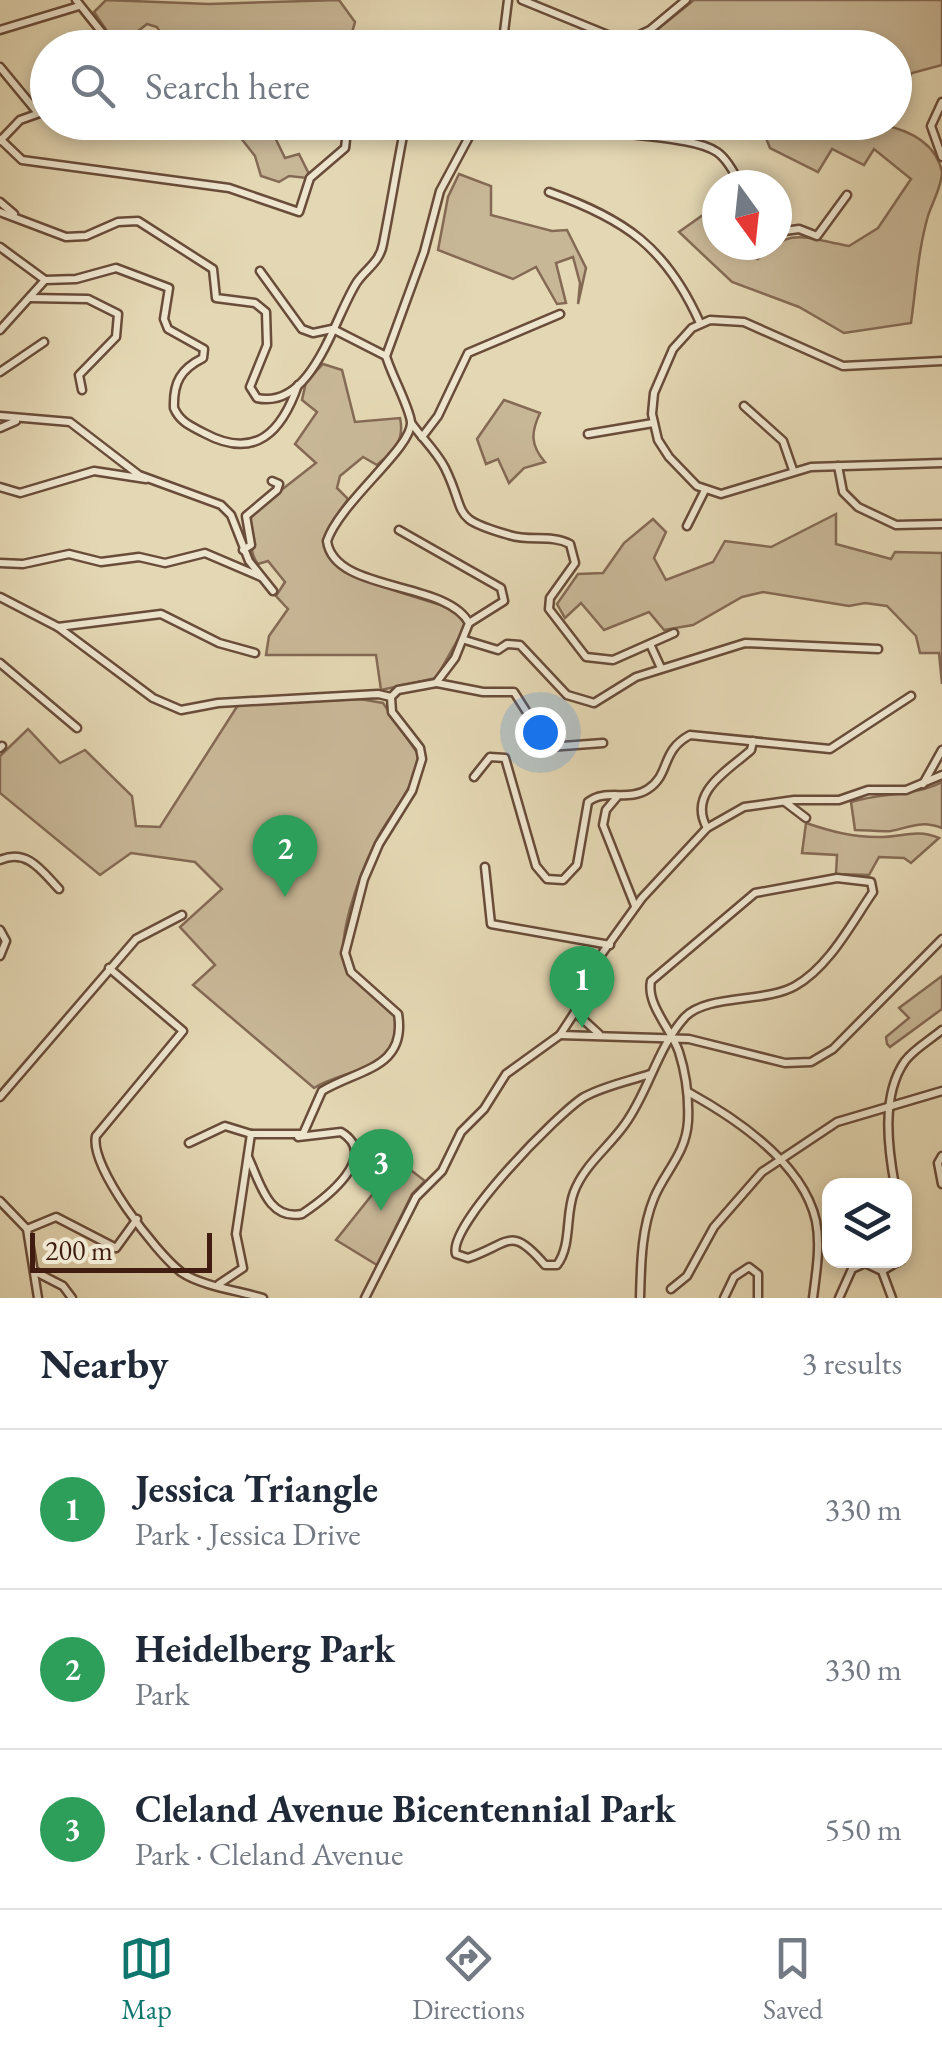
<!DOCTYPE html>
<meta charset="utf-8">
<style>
body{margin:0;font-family:"EB Garamond",serif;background:#f2f2f3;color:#1f2937}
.controls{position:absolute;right:30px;bottom:30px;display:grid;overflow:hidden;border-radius:20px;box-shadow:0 5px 15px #0003}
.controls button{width:90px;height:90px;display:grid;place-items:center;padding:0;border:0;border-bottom:2px solid #e0e1e3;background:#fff;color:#1f2937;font:50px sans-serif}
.compass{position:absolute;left:702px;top:170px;width:90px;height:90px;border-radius:50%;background:#fff;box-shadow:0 5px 15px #0003;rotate:165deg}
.scale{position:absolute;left:30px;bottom:25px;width:182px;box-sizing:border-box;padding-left:10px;border:5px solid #401d10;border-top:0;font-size:28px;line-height:35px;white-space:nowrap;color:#401d10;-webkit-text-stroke:8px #ede5ce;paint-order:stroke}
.you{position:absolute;left:540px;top:732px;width:35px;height:35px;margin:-25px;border:8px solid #fff;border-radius:50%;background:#1a73e8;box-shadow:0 0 0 15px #1a73e833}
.badge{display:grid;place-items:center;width:65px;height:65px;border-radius:50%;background:#0f766e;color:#fff;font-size:32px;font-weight:700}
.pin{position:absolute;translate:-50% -82px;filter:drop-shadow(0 2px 5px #0008)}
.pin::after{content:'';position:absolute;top:52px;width:35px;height:30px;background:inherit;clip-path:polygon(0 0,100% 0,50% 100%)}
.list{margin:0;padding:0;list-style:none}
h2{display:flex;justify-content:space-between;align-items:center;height:130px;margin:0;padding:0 40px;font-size:42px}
h2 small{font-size:32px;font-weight:400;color:#747a83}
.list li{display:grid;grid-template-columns:65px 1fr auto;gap:30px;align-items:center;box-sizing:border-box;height:160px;padding:0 40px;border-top:2px solid #e0e1e3}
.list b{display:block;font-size:38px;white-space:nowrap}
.list p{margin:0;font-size:32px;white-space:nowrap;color:#747a83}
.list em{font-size:32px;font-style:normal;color:#747a83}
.icon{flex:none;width:55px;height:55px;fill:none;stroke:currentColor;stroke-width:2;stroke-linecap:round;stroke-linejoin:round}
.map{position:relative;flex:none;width:942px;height:1298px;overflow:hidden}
.search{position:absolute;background:#fff;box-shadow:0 5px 15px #0003;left:30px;right:30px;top:30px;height:110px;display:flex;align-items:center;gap:25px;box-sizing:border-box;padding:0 35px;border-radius:55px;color:#747a83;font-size:38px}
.sheet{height:610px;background:#fff}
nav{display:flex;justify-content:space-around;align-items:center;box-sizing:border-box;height:140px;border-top:2px solid #e0e1e3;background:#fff;font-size:28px;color:#747a83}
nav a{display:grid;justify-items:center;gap:5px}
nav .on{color:#0f766e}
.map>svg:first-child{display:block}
.green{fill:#c8b797;stroke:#846a54;stroke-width:2.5}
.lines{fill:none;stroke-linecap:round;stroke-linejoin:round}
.minor-casing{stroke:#694c39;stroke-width:11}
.minor{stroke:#ede5ce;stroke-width:6}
</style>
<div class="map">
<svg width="942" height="1298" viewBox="0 0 942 1298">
<rect width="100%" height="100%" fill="#e4d7b3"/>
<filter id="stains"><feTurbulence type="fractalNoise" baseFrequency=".002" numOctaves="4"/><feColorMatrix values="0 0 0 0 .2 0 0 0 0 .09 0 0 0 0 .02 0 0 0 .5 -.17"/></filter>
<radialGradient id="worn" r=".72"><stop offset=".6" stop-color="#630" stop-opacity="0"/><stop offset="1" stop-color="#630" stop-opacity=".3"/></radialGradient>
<!-- green -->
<g class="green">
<polygon points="106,0 209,4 339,0 355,22 348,47 267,47 250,42 224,47 168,47 157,27 147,24 118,47 94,12"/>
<polygon points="694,0 942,0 942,65 912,73 895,95 894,48 648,47 653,33"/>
<polygon points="229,123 268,123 285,158 299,154 309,174 307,178 289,176 279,182 261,176 255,156"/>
<path d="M760 123C813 122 928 106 942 172 942 186 932 203 928 216 918 250 916 288 911 323L844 333 799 307 732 282 679 232 710 210 717 245 758 259C790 226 804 238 849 246L878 228 911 179 874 149 864 165 832 149 818 172 770 148Z"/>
<polygon points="459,174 491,186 491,215 552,231 567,230 586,268 578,304 580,283 573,257 556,263 566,303 557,304 536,267 513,279 438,250 448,197"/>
<path d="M323 364 342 370 355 422 400 418C405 441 394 451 377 465L363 457 340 476 337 488 348 499C340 512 322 532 325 548 330 577 429 600 456 610L466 625 436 678 381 690 376 655H266L269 636 288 609 276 596 285 582 268 561 258 564C249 554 249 526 252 513L316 463 295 444 317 412 302 400 306 382Z"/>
<path d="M504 400 540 413C531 432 530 445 545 462L524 468 509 483 498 459 486 464 477 439Z"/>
<polygon points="836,514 836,544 891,559 895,552 942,553 942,684 939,653 920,653 916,636 887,606 865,603 849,606 763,592 742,597 693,625 664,630 649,612 604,630 581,603 565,618 557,604 578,574 603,573 624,543 653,519 666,532 654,558 666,580 713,562 725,541 771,547"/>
<path d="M360 699 383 703 418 754C417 789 389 813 375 843 362 869 330 949 349 974 361 990 381 1000 395 1015 405 1072 345 1068 314 1088L193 985 215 965 180 927 222 889 195 862 131 853 100 875 0 793V756L28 729 60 763 85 750 132 796 136 826 160 827 238 705Z"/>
<path d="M942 782V828C921 820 911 827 891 831 880 832 866 830 855 830L851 802C882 792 912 797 942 782Z"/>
<path d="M806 823C830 831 851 837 877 837 900 838 916 828 939 838L911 863 904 858 879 857 869 875 836 874 837 855 802 853Z"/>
<polygon points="942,976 942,1009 890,1047 887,1044 886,1037 909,1018 899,1008"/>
<polygon points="399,1161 425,1181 412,1194 377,1265 336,1240"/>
</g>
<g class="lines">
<!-- minor casing -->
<g class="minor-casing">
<g id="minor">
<polyline points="76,0 108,40"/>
<polyline points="522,0 625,42 650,30 686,0"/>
<polyline points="0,30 79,6"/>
<polyline points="502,48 508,0"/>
<polyline points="0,67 38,113"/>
<polyline points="942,102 931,126 942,157"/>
<path d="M569 122C607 138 688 133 717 152 727 159 735 174 740 185"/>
<polyline points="0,139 22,160 229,188 299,212 310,178 345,148 348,122"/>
<polyline points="0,141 20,120 48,110"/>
<path d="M549 192C625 219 666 247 700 323"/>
<polyline points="0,202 14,214"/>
<path d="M0 212 66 237 86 236 118 222 138 221 213 269 216 298 255 303 266 312 267 345 250 387 257 398C313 410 334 317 357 282 366 269 380 262 383 244 390 209 396 172 403 136"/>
<polyline points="777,232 799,229 817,236 847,195"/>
<polyline points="0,247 45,280"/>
<polyline points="260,271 302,329 313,333 332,329"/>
<polyline points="30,298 88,299 118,314 116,337 79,375 82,390"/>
<polyline points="333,329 386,356"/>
<path d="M0 330 45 280 76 279 116 268 169 288 164 319 168 329 204 349 203 358C181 369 173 382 174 408 180 422 191 426 204 433 256 461 282 431 298 385"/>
<polyline points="942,361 843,366 744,322 710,320 692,328 673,349 654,393 652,414 658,440 669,457 697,486 721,494 811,467 942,463"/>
<polyline points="0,372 44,342"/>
<polyline points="744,406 783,441 793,470"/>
<polyline points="0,416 70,422 139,475 221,505 231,515 249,561 273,591"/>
<path d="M412 424C422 438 437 452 445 468 468 515 449 518 509 535 529 542 551 534 570 544L575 563 550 598 549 609 586 657 613 660 674 633"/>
<polyline points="0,428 16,421"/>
<polyline points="588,434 653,423"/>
<polyline points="422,437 438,416 468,353 560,314"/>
<polyline points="838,466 843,492 858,507 896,525 942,524"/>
<polyline points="0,487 20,493 94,471 146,479"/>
<polyline points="687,526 705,490"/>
<polyline points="399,530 501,588 504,601 469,623"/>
<polyline points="243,550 251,545 246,516 277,490 279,484 272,481"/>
<polyline points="0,563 23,564 69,554 101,562 139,557 165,563 205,553 261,577"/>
<polyline points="0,597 58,627 161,614 219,643 255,653"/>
<polyline points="58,627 153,698 181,710 218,703 378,694 391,697"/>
<polyline points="465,640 498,650 507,644 520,645 567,695 594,703 636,677 745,643 878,649"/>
<polyline points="650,644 661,668"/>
<polyline points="0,663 77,728"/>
<polyline points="437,683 483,692 514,692 549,747 603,743"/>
<polyline points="0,748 2,746"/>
<path d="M474 777 490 757 505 758 536 866 547 879 563 880 577 865 588 802C605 788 629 802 648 789 671 774 660 751 690 735L830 749 911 696"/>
<polyline points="923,784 942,750"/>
<polyline points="617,797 606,810 603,825 635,906"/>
<polyline points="785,802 806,818"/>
<path d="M707 828C687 792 729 770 751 750L753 741"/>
<path d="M0 860C27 848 42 871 59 889"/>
<polyline points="485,867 491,924 610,945"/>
<polyline points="0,930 6,941 0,956"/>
<path d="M109 968 183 1031 96 1136C89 1166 156 1253 181 1272 201 1286 240 1291 263 1298"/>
<polyline points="575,1012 599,1034"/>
<polyline points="560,1035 689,1039 785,1063 811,1062 833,1049 942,939"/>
<path d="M688 1092C737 1119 803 1163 816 1221 821 1246 816 1273 813 1298"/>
<polyline points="0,1097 136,939 182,915"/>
<polyline points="189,1143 225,1126 251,1134"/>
<polyline points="942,1156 938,1163 942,1184"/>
<path d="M248 1157C260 1182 268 1221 302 1214 326 1198 381 1156 341 1132L298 1137"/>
<path d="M895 1186C888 1148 881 1095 905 1061 914 1049 930 1040 942 1030"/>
<polyline points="0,1201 27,1229 38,1298"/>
<polyline points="27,1229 56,1217 116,1248 137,1219"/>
<polyline points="904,1242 904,1254"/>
<polyline points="882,1271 901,1260"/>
<polyline points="36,1272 63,1286 72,1298"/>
<path d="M219 1284 243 1268 236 1234 251 1134H303L322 1091C359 1069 407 1068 398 1014L351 972 345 953 364 879 379 844 412 791 422 759 420 748 392 712 391 697 398 690 436 683 455 658 469 623C446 580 334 593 327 541 340 502 413 447 411 422 409 406 391 374 386 356L424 252 440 191 477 122"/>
<polyline points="671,1289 687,1276 714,1227 762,1172 837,1122 942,1091"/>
<polyline points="365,1298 416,1197 442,1171 461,1132 484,1109 506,1074 560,1035 575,1012 580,984 642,898 707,828 744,807 794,800 839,800 868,790 906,790 942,775"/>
<path d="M640 1298C641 1265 641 1230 654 1198 665 1171 686 1154 688 1121 689 1099 686 1074 679 1052 672 1030 646 1005 651 981L755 893 837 878 871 882 873 892C851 924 829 967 795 986 765 1003 707 994 685 1017 657 1048 649 1091 625 1124 609 1147 584 1165 574 1192 565 1215 572 1245 557 1265H545C510 1224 510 1244 468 1258L456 1254C447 1226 558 1113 584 1097 604 1086 629 1081 650 1074"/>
<polyline points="724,1298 734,1277 749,1267 758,1274 758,1298"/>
<polyline points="839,1298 852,1269 865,1263 882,1271 892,1298"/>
</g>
</g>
<!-- minor -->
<use href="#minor" class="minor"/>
</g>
<rect width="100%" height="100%" filter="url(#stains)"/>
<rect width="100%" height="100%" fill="url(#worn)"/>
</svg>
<div class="controls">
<button><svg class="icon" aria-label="layers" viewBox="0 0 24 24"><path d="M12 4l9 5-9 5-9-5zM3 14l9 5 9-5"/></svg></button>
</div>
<svg class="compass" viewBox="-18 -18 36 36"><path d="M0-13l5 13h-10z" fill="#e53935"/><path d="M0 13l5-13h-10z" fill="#747a83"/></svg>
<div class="scale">200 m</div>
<div class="you"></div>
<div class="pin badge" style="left:582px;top:1028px;background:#2e9e5b">1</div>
<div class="pin badge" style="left:285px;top:897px;background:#2e9e5b">2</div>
<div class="pin badge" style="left:381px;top:1211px;background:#2e9e5b">3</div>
<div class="search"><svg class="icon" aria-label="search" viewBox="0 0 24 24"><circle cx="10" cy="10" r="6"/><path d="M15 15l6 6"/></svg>Search here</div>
</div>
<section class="sheet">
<h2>Nearby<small>3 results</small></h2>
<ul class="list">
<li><span class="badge" style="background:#2e9e5b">1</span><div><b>Jessica Triangle</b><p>Park · Jessica Drive</p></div><em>330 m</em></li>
<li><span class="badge" style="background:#2e9e5b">2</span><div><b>Heidelberg Park</b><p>Park</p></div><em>330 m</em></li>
<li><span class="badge" style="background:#2e9e5b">3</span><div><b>Cleland Avenue Bicentennial Park</b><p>Park · Cleland Avenue</p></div><em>550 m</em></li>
</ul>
</section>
<nav>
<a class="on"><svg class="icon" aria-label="map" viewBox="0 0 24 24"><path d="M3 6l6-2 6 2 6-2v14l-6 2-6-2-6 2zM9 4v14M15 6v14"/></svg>Map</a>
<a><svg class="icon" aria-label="directions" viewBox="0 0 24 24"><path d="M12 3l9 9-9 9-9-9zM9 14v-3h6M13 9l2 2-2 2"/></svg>Directions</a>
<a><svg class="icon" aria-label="saved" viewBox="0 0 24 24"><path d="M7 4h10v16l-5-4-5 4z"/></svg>Saved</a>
</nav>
